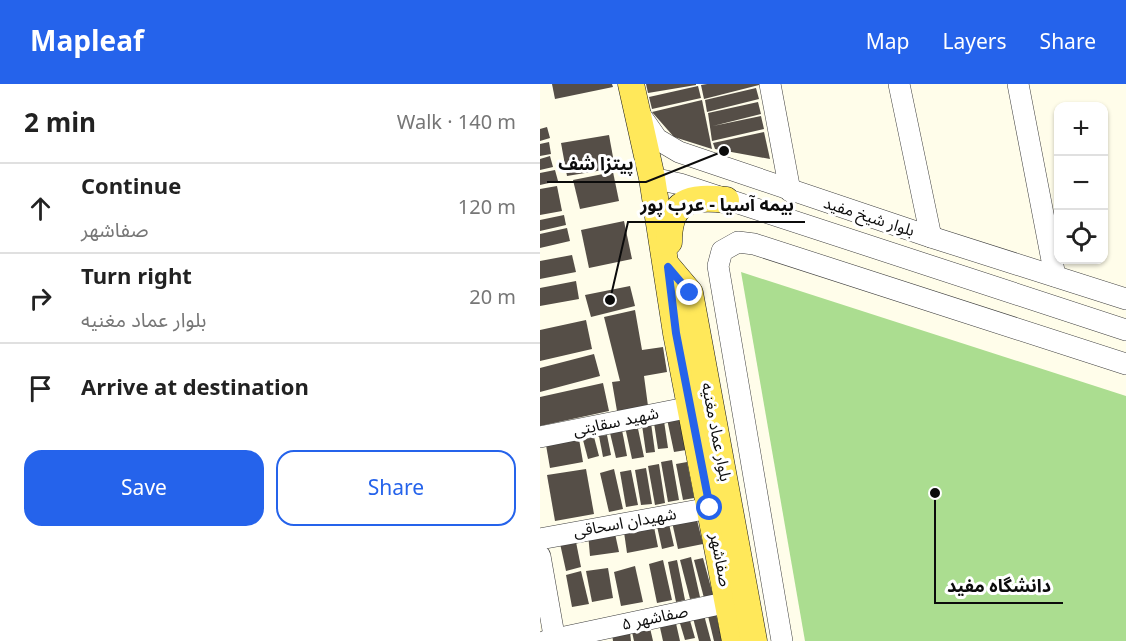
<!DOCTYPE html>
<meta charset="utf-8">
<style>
body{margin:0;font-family:Georgia,"Noto Sans Arabic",serif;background:#f6f6f6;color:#222}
.controls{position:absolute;right:18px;top:18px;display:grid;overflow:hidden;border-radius:12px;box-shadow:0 2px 4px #0004}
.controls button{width:54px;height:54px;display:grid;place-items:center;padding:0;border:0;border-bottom:2px solid #e0e0e0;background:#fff;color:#222;font:30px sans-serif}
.stop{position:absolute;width:18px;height:18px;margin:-14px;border:4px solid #2563eb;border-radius:50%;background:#fff}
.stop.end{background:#2563eb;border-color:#fff;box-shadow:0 2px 6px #0008}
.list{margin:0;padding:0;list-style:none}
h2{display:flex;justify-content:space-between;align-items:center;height:78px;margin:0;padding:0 24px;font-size:26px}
h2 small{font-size:20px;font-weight:400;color:#767676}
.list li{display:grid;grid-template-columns:39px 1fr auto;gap:18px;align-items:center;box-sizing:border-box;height:90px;padding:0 24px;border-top:2px solid #e0e0e0}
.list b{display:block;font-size:22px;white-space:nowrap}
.list p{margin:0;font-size:20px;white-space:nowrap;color:#767676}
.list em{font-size:20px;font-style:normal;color:#767676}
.actions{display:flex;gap:12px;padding:18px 24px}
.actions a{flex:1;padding:14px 0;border:2px solid #2563eb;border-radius:18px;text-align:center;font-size:21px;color:#2563eb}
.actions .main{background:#2563eb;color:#fff}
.icon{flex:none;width:33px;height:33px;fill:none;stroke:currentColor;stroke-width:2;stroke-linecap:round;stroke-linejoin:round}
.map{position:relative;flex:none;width:586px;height:557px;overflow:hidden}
header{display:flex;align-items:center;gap:36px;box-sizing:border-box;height:84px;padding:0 30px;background:#2563eb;color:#fff}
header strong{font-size:28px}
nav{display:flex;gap:33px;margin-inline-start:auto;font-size:21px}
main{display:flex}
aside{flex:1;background:#fff}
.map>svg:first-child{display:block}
.forest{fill:#abdd90}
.building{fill:#554e47}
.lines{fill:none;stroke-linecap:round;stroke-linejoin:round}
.minor-casing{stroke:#3e3e3e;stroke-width:22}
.major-casing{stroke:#1c1c1c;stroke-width:27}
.minor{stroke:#fff;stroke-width:21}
.major{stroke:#ffe85a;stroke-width:26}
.route{stroke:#2563eb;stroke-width:8}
.labels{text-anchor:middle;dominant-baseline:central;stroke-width:6;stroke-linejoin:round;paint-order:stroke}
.street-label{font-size:16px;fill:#0b0b0b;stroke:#fff}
.leader{fill:none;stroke:#0b0b0b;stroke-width:2}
.callout-dot{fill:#0b0b0b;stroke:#fff;stroke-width:2}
.callout-label{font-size:18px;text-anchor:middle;font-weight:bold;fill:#0b0b0b;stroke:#fff;stroke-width:6;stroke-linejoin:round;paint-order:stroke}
</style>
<header>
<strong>Mapleaf</strong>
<nav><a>Map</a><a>Layers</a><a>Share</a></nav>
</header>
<main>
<aside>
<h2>2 min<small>Walk · 140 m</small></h2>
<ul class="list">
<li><svg class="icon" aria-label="ahead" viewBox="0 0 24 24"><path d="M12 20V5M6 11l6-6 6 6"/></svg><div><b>Continue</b><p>صفاشهر</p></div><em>120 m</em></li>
<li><svg class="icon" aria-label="right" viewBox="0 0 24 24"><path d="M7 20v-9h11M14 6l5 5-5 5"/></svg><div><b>Turn right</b><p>بلوار عماد مغنیه</p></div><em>20 m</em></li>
<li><svg class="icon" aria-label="arrive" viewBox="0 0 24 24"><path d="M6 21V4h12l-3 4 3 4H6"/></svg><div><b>Arrive at destination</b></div></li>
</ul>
<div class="actions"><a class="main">Save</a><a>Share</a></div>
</aside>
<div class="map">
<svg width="586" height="557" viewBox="0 0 586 557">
<rect width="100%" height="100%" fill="#fffdea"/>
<!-- forest -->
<polygon class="forest" points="201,188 586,312 586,557 265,557"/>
<!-- building -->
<g class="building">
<polygon points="12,0 72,0 73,3 15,15"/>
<polygon points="106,0 156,0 156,1 108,9"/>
<polygon points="167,0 219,0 219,1 164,15 161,1"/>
<polygon points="158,2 161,14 112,25 109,13"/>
<polygon points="216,4 219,15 167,28 165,16"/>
<polygon points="162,16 172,65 134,53 112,28"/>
<polygon points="218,18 221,30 173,42 221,32 224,45 172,57 168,29"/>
<polygon points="7,43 10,54 0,57 0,45"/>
<polygon points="224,48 230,75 175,65 173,59"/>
<polygon points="69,51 75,84 27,92 21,59"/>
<polygon points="9,58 11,70 0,72 0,60"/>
<polygon points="10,72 13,83 0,86 0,75"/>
<polygon points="15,86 18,97 0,101 0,89"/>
<polygon points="73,88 79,117 40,125 33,96"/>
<polygon points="17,102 22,127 0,131 0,105"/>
<polygon points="24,131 26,141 0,147 0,136"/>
<polygon points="84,137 92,175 49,184 41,146"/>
<polygon points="27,144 30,157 0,164 0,150"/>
<polygon points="32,171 36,188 0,195 0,177"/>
<polygon points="36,197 39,215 0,222 0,204"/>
<polygon points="90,202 95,222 51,233 45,211"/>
<polygon points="95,226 102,266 123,263 127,288 104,292 108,322 77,327 72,298 80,297 64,233"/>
<polygon points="46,236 52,265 0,277 0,246"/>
<polygon points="54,270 60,292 0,308 0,284"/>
<polygon points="63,299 69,327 0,342 0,313"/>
<polygon points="139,333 146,366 134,368 127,335"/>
<polygon points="124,337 128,364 118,365 114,339"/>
<polygon points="111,339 115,368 106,369 102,341"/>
<polygon points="97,340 104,373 92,375 85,343"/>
<polygon points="82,346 87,372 76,374 70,349"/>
<polygon points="67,351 71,371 63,373 59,352"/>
<polygon points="54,353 59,372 48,375 43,356"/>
<polygon points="39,355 43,378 10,384 6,361"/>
<polygon points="132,376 139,416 128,418 121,378"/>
<polygon points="147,378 154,414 143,416 136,380"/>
<polygon points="119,380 125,419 115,421 108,382"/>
<polygon points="106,384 112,420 101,421 95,386"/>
<polygon points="46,385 54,430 15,437 7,391"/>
<polygon points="74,385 83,425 69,428 60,389"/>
<polygon points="91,386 98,421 86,423 80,388"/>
<polygon points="156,432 163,460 138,465 132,438"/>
<polygon points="129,440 134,462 122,465 117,442"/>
<polygon points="114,443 118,463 87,469 84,448"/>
<polygon points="74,445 79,468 50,472 48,449"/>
<polygon points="35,453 41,483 26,487 19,455"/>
<polygon points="151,473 160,513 150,515 140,476"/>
<polygon points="163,474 173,511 164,514 154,476"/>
<polygon points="123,476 132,516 117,519 109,480"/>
<polygon points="137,476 145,516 136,518 128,478"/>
<polygon points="95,482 103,518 81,522 74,488"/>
<polygon points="68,484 73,514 52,518 46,487"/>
<polygon points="41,487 49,520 32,523 26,491"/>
<polygon points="176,530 182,557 174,557 168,532"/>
<polygon points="164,531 171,557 159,557 153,534"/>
<polygon points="149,533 155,554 145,556 139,536"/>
<polygon points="135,535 140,557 123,557 119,539"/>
<polygon points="110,544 113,557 94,557 92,548"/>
<polygon points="90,548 91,557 73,557 72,550"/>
</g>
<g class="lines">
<!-- minor casing -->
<g class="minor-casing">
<g id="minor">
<polyline points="230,0 250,107"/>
<polyline points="359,0 391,153"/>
<polyline points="478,0 515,192"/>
<polyline points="101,32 117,55 139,68 391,153 586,215"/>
<polyline points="112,94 140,100 586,246"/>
<polyline points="0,353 151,323"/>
<polyline points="0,455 170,424"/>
<polyline points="0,472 15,557"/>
<polyline points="6,557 189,518"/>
<polyline points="242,557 178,182 182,167 198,158 214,160 586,280"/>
</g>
</g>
<!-- major casing -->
<g class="major-casing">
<g id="major">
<polyline points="91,0 112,94 136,249 195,557"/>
<path d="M129 158C129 116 150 112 186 116"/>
<polyline points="128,183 150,209 214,557"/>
</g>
</g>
<!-- minor -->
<use href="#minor" class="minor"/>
<!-- major -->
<use href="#major" class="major"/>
</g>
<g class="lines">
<!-- route -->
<polyline class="route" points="150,209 128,183 136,249 170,424"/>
</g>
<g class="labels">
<!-- street labels -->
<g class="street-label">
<text transform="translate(329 133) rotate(18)">بلوار شیخ مفید</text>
<text transform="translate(76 338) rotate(-12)">شهید سقایتی</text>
<text transform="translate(176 348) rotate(79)">بلوار عماد مغنیه</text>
<text transform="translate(85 439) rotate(-10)">شهیدان اسحاقی</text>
<text transform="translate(180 476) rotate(79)">صفاشهر</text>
<text transform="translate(115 534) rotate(-12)">صفاشهر ۵</text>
</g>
</g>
<!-- callouts -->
<path class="leader" d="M184 67L106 98H7M70 216L88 138H265M395 409L395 519H523"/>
<g class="callout-dot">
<circle cx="184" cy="67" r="6"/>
<circle cx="70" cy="216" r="6"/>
<circle cx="395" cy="409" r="6"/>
</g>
<g class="callout-label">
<text x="56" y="86">پیتزا شف</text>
<text x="177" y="127">بیمه آسیا - عرب پور</text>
<text x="459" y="508">دانشگاه مفید</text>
</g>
</svg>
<div class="controls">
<button>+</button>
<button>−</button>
<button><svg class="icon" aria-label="locate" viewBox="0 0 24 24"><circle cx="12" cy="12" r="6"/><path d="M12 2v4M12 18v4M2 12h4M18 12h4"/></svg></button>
</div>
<div class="stop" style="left:170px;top:424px"></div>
<div class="stop end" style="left:150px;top:209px"></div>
</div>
</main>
